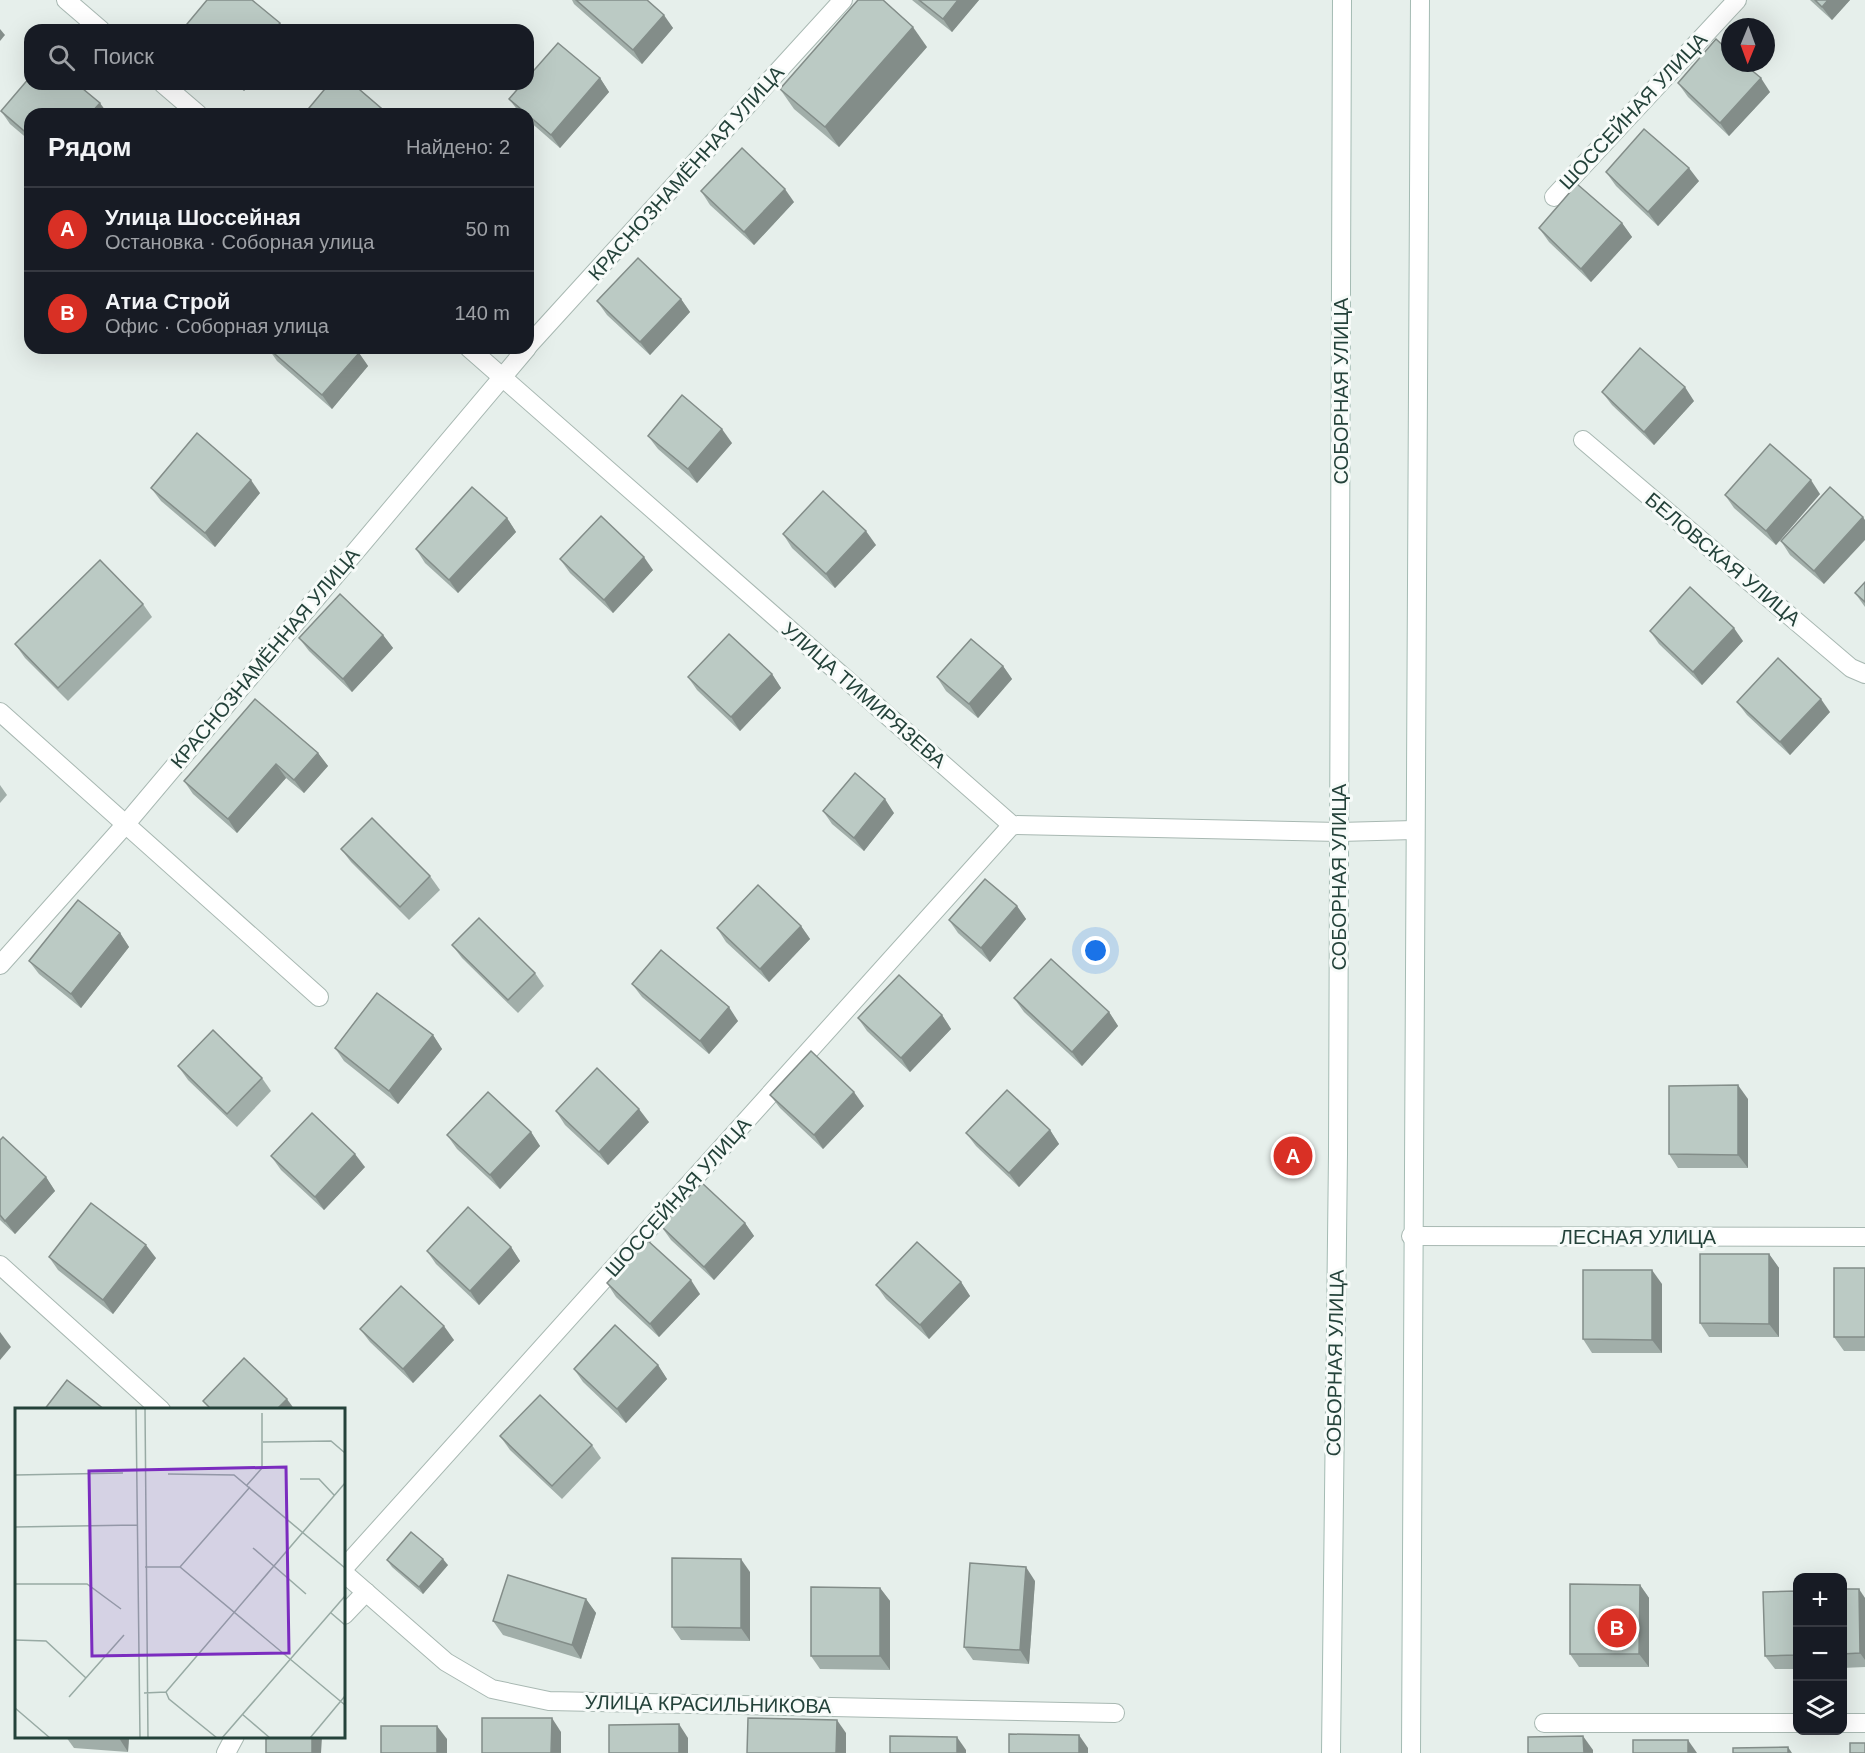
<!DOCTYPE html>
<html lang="ru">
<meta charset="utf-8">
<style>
body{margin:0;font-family:Helvetica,sans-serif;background:#242831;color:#f1f3f6}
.controls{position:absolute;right:18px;bottom:18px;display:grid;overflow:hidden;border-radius:12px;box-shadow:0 6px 24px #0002}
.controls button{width:54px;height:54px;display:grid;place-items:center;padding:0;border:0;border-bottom:2px solid #363941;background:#171b24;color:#f1f3f6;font:30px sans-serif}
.compass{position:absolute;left:1721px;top:18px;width:54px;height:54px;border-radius:50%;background:#171b24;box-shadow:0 6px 24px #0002;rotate:181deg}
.you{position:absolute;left:1096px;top:951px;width:21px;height:21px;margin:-15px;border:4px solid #fff;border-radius:50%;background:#1a73e8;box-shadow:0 0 0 9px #1a73e833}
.badge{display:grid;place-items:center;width:39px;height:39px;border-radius:50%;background:#d93025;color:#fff;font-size:20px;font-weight:700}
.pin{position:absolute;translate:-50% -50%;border:3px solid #fff;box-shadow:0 2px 6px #0006}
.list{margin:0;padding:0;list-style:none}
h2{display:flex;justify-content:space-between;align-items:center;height:78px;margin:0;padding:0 24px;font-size:26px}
h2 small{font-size:20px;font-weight:400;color:#9ea1a6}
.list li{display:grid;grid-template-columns:39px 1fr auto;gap:18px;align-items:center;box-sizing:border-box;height:84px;padding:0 24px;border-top:2px solid #363941}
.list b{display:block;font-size:22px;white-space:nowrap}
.list p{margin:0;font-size:20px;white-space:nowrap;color:#9ea1a6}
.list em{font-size:20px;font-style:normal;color:#9ea1a6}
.icon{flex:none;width:33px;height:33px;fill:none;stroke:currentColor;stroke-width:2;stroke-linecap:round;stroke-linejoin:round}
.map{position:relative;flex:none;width:1865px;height:1753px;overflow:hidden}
.search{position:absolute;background:#171b24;box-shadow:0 6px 24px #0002;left:24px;top:24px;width:510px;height:66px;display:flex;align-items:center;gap:15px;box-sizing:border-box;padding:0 21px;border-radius:18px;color:#9ea1a6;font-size:22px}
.panel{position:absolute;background:#171b24;box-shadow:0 6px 24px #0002;left:24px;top:108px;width:510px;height:246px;border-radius:18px}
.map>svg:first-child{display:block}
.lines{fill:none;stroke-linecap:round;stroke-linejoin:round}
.lane-casing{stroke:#a8b8b2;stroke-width:20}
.street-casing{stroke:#a8b8b2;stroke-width:20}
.secondary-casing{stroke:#a4bbb3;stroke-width:20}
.lane{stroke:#fff;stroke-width:18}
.street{stroke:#fff;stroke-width:18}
.secondary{stroke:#fff;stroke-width:18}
.wall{fill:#a1aea9}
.shaded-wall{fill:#838d89}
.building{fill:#bbcac4;stroke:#838d89;stroke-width:1.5}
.labels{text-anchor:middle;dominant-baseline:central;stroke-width:6;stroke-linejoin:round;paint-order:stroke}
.street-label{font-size:20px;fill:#24423a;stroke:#f7fbf9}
.inset-road{fill:none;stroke:#98aaa4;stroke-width:1.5}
.view{fill:#7b2cbf;fill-opacity:0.15;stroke:#7b2cbf;stroke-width:3}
.inset-edge{fill:none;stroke:#24423a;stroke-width:3}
</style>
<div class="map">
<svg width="1865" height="1753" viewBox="0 0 1865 1753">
<rect width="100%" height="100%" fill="#e6efeb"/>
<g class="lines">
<!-- lane casing -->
<g class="lane-casing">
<g id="lane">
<polyline points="1554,197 1737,0"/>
<polyline points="528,346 843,0"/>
<polyline points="1583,440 1851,668 1865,674"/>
<polyline points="0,712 319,997"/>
<polyline points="0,965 125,825 527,348"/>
<polyline points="0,1265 161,1410"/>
<polyline points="344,1568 1012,825"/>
<polyline points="344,1573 446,1662 492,1689 549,1701 1115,1713"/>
<polyline points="344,1615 366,1592"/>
<polyline points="1544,1723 1798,1723"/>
<polyline points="1842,1723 1865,1723"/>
<polyline points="226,1753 235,1736"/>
</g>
</g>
<!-- street casing -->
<g class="street-casing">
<g id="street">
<polyline points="66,0 101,30"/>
<polyline points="163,84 198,114"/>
<polyline points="469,348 1012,825 1339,832 1414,830"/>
<polyline points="1411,1236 1865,1237"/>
</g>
</g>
<!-- secondary casing -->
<g class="secondary-casing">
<g id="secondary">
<polyline points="1331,1753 1338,1154 1342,0"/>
<polyline points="1411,1753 1420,0"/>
</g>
</g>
<!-- lane -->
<use href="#lane" class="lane"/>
<!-- street -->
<use href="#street" class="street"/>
<!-- secondary -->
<use href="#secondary" class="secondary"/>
</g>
<!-- wall -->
<g class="wall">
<polygon points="572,0 647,0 673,28 642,64 574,4"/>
<polygon points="912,0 979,0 952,32"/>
<polygon points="1810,0 1850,0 1832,20"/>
<polygon points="927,47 839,147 794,109 780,89"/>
<polygon points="600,78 609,92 560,148 528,120 528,114 520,114 519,112 509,99"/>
<polygon points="1678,83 1770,92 1729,136 1688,97"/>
<polygon points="235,84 250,84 244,91"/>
<polygon points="1,111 30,114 30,141 10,124"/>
<polygon points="1606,172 1699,181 1658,226 1616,186"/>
<polygon points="701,191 794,202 754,245 710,205"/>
<polygon points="1622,223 1632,237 1591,282 1549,242 1539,228"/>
<polygon points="681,299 690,312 650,355 607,315 597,301"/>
<polygon points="268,348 359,353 368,366 332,409 277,361"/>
<polygon points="1602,392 1694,401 1654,445 1612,405"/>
<polygon points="648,436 732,443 697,483 658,449"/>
<polygon points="1830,487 1824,584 1790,555 1781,541"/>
<polygon points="151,488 260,493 215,547 161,501"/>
<polygon points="1820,494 1776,545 1734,508 1725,495"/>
<polygon points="507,518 516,532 458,593 425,563 416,549"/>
<polygon points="783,534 876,545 835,588 792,548"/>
<polygon points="560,559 653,570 613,613 570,573"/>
<polygon points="1865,582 1865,607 1855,593"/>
<polygon points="143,604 152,617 68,701 25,658 15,644"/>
<polygon points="1650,631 1743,641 1702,685 1659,644"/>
<polygon points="383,635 393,648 352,692 309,651 299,638"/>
<polygon points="1003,666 1012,679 978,718 946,691 937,677"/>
<polygon points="772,674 781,688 740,731 697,690 688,677"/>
<polygon points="1737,702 1830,712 1790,755 1747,715"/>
<polygon points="318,753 328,766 304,793 286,778 237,833 193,794 184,781"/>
<polygon points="0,785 7,795 0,803"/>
<polygon points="823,811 894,813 864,851 832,824"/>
<polygon points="341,849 430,876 440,890 409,920 351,862"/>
<polygon points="1017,906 1026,919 990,962 958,933 949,920"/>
<polygon points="801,926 810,939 769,982 726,942 717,928"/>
<polygon points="120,933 129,947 81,1008 39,974 29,961"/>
<polygon points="452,945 535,973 544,986 518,1013 462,958"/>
<polygon points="632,984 738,1021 709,1054 642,997"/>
<polygon points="1014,998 1109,1012 1118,1026 1082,1066 1024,1012"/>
<polygon points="942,1015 951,1029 910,1072 867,1031 858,1018"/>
<polygon points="433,1035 442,1049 398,1104 344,1061 335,1048"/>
<polygon points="178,1066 262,1078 271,1091 237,1127 188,1080"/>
<polygon points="770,1095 864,1106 823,1149 780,1108"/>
<polygon points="1748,1099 1748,1168 1678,1168 1669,1154"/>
<polygon points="556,1111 649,1122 608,1165 565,1125"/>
<polygon points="1050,1130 1059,1144 1019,1187 976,1146 966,1133"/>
<polygon points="531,1132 540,1146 500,1189 457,1149 447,1135"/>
<polygon points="0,1140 46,1177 55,1191 15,1234 0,1220"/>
<polygon points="271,1156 365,1167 324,1210 281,1170"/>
<polygon points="745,1223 754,1236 714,1280 671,1240 661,1226"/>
<polygon points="511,1247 520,1261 479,1305 436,1264 427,1251"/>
<polygon points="1769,1254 1779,1268 1779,1337 1709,1337 1700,1323"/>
<polygon points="49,1257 156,1258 113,1314 58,1270"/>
<polygon points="1865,1268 1865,1351 1844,1351 1834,1337"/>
<polygon points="961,1282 970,1296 929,1339 886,1299 876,1285"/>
<polygon points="607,1283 700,1294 659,1337 616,1297"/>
<polygon points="1662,1284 1662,1353 1592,1353 1583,1339"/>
<polygon points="360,1329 454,1340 413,1383 370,1342"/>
<polygon points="658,1365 667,1379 626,1423 583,1382 574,1369"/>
<polygon points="500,1436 592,1445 601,1458 562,1499 510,1450"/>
<polygon points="387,1560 448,1565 423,1594 392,1567"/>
<polygon points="750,1572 750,1641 681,1640 672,1627"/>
<polygon points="1035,1581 1029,1664 973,1660 964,1647"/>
<polygon points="1640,1585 1649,1598 1649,1667 1579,1667 1570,1654"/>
<polygon points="880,1588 890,1601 890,1670 820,1669 811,1656"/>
<polygon points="1842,1589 1865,1598 1865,1667 1842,1668"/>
<polygon points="1797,1591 1797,1669 1775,1669 1765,1656"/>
<polygon points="586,1599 596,1613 581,1659 503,1635 493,1621"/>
<polygon points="66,1737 129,1737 128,1752 74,1748"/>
</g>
<!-- shaded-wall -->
<g class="shaded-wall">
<polygon points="958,0 979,0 952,32 943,19"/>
<polygon points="1828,0 1850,0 1832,20 1822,7"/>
<polygon points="664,15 673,28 642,64 633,50"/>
<polygon points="280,23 285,30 274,30"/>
<polygon points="913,27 927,47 839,147 825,127"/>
<polygon points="0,29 5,35 0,41"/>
<polygon points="600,78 609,92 560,148 551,135"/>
<polygon points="1761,78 1770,92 1729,136 1720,123"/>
<polygon points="239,84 250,84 244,91"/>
<polygon points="100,103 108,114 90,114"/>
<polygon points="1689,168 1699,181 1658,226 1648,212"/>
<polygon points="785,189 794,202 754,245 744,232"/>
<polygon points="1622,223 1632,237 1591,282 1581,269"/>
<polygon points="681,299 690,312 650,355 640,342"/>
<polygon points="359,353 368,366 332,409 322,395"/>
<polygon points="1685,387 1694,401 1654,445 1644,432"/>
<polygon points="722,429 732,443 697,483 688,469"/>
<polygon points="251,480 260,493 215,547 205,533"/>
<polygon points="1811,480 1820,494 1776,545 1766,531"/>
<polygon points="1863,517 1865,520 1865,540 1824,584 1814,571"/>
<polygon points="507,518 516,532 458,593 449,580"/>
<polygon points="866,531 876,545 835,588 826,574"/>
<polygon points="644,557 653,570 613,613 604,600"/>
<polygon points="1734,628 1743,641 1702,685 1693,672"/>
<polygon points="383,635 393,648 352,692 343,679"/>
<polygon points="1003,666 1012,679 978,718 969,704"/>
<polygon points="772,674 781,688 740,731 731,717"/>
<polygon points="1821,699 1830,712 1790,755 1780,742"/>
<polygon points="318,753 328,766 304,793 294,780"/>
<polygon points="276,764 286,778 237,833 228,819"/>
<polygon points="885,799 894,813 864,851 854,838"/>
<polygon points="1017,906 1026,919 990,962 981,948"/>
<polygon points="801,926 810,939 769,982 760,969"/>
<polygon points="120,933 129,947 81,1008 71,994"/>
<polygon points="729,1007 738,1021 709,1054 700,1041"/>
<polygon points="1109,1012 1118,1026 1082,1066 1072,1052"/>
<polygon points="942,1015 951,1029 910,1072 901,1058"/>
<polygon points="433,1035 442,1049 398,1104 389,1091"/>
<polygon points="1738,1085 1748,1099 1748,1168 1738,1155"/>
<polygon points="854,1092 864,1106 823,1149 814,1135"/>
<polygon points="639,1109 649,1122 608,1165 599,1152"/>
<polygon points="1050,1130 1059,1144 1019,1187 1009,1173"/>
<polygon points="531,1132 540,1146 500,1189 490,1175"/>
<polygon points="355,1154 365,1167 324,1210 315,1197"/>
<polygon points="46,1177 55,1191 15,1234 5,1221"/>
<polygon points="745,1223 754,1236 714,1280 704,1267"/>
<polygon points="146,1245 156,1258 113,1314 103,1300"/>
<polygon points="511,1247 520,1261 479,1305 470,1291"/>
<polygon points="1769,1254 1779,1268 1779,1337 1769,1324"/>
<polygon points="1652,1270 1662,1284 1662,1353 1652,1340"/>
<polygon points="691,1280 700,1294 659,1337 650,1324"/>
<polygon points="961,1282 970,1296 929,1339 920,1325"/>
<polygon points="444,1326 454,1340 413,1383 403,1369"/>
<polygon points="0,1332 11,1347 0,1360"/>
<polygon points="658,1365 667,1379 626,1423 617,1409"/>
<polygon points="287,1399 295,1410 276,1410"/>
<polygon points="443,1559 448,1565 423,1594 419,1587"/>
<polygon points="741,1559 750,1572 750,1641 741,1628"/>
<polygon points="1026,1567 1035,1581 1029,1664 1020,1650"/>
<polygon points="1640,1585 1649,1598 1649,1667 1639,1654"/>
<polygon points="880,1588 890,1601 890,1670 880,1656"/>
<polygon points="1859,1589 1865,1598 1865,1660 1860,1653"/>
<polygon points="586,1599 596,1613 581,1659 572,1645"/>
<polygon points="552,1718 561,1732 561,1753 551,1753"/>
<polygon points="837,1720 846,1733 846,1753 836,1753"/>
<polygon points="679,1724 688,1738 688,1753 679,1753"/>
<polygon points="437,1726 447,1739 447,1753 437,1753"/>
<polygon points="1079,1735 1088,1748 1088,1753 1079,1753"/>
<polygon points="1583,1736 1593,1750 1593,1753 1584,1753"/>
<polygon points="119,1737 129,1737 128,1752 119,1738"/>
<polygon points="312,1737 322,1737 321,1753 312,1753"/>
<polygon points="957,1737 966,1750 966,1753 957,1753"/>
<polygon points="1688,1740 1697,1753 1688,1753"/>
<polygon points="1788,1747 1792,1753 1788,1753"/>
</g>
<!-- building -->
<g class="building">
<polygon points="207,0 252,0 280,23 274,30 182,30"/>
<polygon points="576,0 647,0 664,15 633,50"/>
<polygon points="858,0 883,0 913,27 825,127 780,89"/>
<polygon points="919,0 958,0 943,19"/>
<polygon points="1815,0 1828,0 1822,7"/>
<polygon points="1716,39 1730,52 1730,63 1743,63 1761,78 1720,123 1678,83"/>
<polygon points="558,43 600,78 551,135 528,115 528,114 527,114 509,99 522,84 528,84 528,77"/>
<polygon points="30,77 30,84 77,84 100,103 90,114 30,114 30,136 1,111"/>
<polygon points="329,84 353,84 388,114 304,114"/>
<polygon points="1644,129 1689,168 1648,212 1606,172"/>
<polygon points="742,148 785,189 744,232 701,191"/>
<polygon points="1577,184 1622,223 1581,269 1539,228"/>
<polygon points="638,258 681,299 640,342 597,301"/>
<polygon points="268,348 354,348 359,353 322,395"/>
<polygon points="1640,348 1685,387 1644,432 1602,392"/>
<polygon points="682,395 722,429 688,469 648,436"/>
<polygon points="197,433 251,480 205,533 151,488"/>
<polygon points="1770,444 1811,480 1766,531 1725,495"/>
<polygon points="472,487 507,518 449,580 416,549"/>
<polygon points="1830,487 1863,517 1814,571 1781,541"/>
<polygon points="823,491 866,531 826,574 783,534"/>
<polygon points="601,516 644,557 604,600 560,559"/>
<polygon points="100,560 143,604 58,688 15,644"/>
<polygon points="1865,582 1865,602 1855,593"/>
<polygon points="1690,587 1734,628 1693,672 1650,631"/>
<polygon points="340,594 383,635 343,679 299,638"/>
<polygon points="729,634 772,674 731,717 688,677"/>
<polygon points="971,639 1003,666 969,704 937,677"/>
<polygon points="1778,658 1821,699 1780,742 1737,702"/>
<polygon points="255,699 318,753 294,780 276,764 228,819 184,781"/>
<polygon points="855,773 885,799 854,838 823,811"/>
<polygon points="372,818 430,876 400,907 341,849"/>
<polygon points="985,879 1017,906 981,948 949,920"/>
<polygon points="758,885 801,926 760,969 717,928"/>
<polygon points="78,900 120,933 71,994 29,961"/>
<polygon points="479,918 535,973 508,1000 452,945"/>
<polygon points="661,950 729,1007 700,1041 632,984"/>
<polygon points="1051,959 1109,1012 1072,1052 1014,998"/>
<polygon points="899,975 942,1015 901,1058 858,1018"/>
<polygon points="377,993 433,1035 389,1091 335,1048"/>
<polygon points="213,1030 262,1078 227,1114 178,1066"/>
<polygon points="811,1051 854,1092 814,1135 770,1095"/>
<polygon points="597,1068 639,1109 599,1152 556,1111"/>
<polygon points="1738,1085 1738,1155 1669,1154 1669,1086"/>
<polygon points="1007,1090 1050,1130 1009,1173 966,1133"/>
<polygon points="488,1092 531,1132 490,1175 447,1135"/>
<polygon points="312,1113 355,1154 315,1197 271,1156"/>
<polygon points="3,1137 46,1177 5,1221 0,1215 0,1140"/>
<polygon points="702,1183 745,1223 704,1267 661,1226"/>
<polygon points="91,1203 146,1245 103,1300 49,1257"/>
<polygon points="468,1207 511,1247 470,1291 427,1251"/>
<polygon points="647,1240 691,1280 650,1324 607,1283"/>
<polygon points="917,1242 961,1282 920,1325 876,1285"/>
<polygon points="1700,1254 1769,1254 1769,1324 1700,1323"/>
<rect x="1834" y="1268" width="31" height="69"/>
<polygon points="1583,1270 1652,1270 1652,1340 1583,1339"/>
<polygon points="401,1286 444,1326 403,1369 360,1329"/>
<polygon points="615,1325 658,1365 617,1409 574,1369"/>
<polygon points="244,1358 287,1399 276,1410 212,1410 203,1401"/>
<polygon points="67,1380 105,1410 44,1410"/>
<polygon points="540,1395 592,1445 552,1486 500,1436"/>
<polygon points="411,1532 443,1559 419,1587 387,1560"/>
<polygon points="672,1558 741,1559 741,1628 672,1627"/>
<polygon points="970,1563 1026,1567 1020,1650 964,1647"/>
<polygon points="508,1575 586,1599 572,1645 493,1621"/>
<polygon points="1570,1584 1640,1585 1639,1654 1570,1654"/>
<polygon points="811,1587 880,1588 880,1656 811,1656"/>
<polygon points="1842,1589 1859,1589 1860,1653 1842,1654"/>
<polygon points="1797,1591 1797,1655 1765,1656 1763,1592"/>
<polygon points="482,1718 552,1718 551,1753 482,1753"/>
<polygon points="748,1718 837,1720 836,1753 747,1753"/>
<polygon points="679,1724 679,1753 609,1753 609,1725"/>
<rect x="381" y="1726" width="56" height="27"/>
<polygon points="1009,1734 1079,1735 1079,1753 1009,1753"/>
<polygon points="890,1736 957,1737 957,1753 890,1753"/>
<polygon points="1583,1736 1584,1753 1528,1753 1528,1737"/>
<polygon points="93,1737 119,1737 119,1738"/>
<rect x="266" y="1737" width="46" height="16"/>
<rect x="1633" y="1740" width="55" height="13"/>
<rect x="1850" y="1743" width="15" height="10"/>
<polygon points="1788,1747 1788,1753 1733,1753 1733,1748"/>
</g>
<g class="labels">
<!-- street labels -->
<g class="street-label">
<text transform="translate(1633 111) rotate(-47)">ШОССЕЙНАЯ УЛИЦА</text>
<text transform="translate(686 173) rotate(-48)">КРАСНОЗНАМЁННАЯ УЛИЦА</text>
<text transform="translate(1341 391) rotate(-90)">СОБОРНАЯ УЛИЦА</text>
<text transform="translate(1723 559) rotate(40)">БЕЛОВСКАЯ УЛИЦА</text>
<text transform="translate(265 658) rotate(-50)">КРАСНОЗНАМЁННАЯ УЛИЦА</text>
<text transform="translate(864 695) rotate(41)">УЛИЦА ТИМИРЯЗЕВА</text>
<text transform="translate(1339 877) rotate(-90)">СОБОРНАЯ УЛИЦА</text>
<text transform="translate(678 1197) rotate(-48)">ШОССЕЙНАЯ УЛИЦА</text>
<text x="1638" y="1237">ЛЕСНАЯ УЛИЦА</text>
<text transform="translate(1335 1363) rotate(-89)">СОБОРНАЯ УЛИЦА</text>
<text transform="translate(708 1704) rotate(1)">УЛИЦА КРАСИЛЬНИКОВА</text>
</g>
</g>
<!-- overview -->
<g transform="translate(15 1408)">
<rect width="330" height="330" fill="#e6efeb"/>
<path class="inset-road" d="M121 0 125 330M130 0 133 330M248 34 316 33 330 45M153 66 219 67 330 160M0 67 108 65M285 71H304L319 87M232 77 247 60V5M0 119 122 117M238 140 291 186M130 159H165L330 297M165 159 235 79M0 176H72L106 201M316 205 330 217M0 232 31 233 71 270M151 284 330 75M151 284 154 291 202 330M129 285 151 284M54 289 109 227M0 300 35 330M227 306 255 330M207 330 330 188M295 330 330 288"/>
<path class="view" d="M271 59 274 245 77 248 74 63Z"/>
<rect width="330" height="330" class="inset-edge"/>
</g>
</svg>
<div class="controls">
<button>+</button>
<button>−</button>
<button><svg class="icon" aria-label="layers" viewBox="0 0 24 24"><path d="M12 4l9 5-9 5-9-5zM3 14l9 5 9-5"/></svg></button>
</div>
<svg class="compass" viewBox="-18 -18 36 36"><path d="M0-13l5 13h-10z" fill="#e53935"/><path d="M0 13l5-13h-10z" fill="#9ea1a6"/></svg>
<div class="you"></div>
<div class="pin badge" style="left:1293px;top:1156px">A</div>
<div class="pin badge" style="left:1617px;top:1628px">B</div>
<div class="search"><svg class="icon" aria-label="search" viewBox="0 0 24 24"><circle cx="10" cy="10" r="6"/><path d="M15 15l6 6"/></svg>Поиск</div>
<section class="panel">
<h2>Рядом<small>Найдено: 2</small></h2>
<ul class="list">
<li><span class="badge">A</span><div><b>Улица Шоссейная</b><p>Остановка · Соборная улица</p></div><em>50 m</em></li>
<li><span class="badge">B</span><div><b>Атиа Строй</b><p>Офис · Соборная улица</p></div><em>140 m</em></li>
</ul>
</section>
</div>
